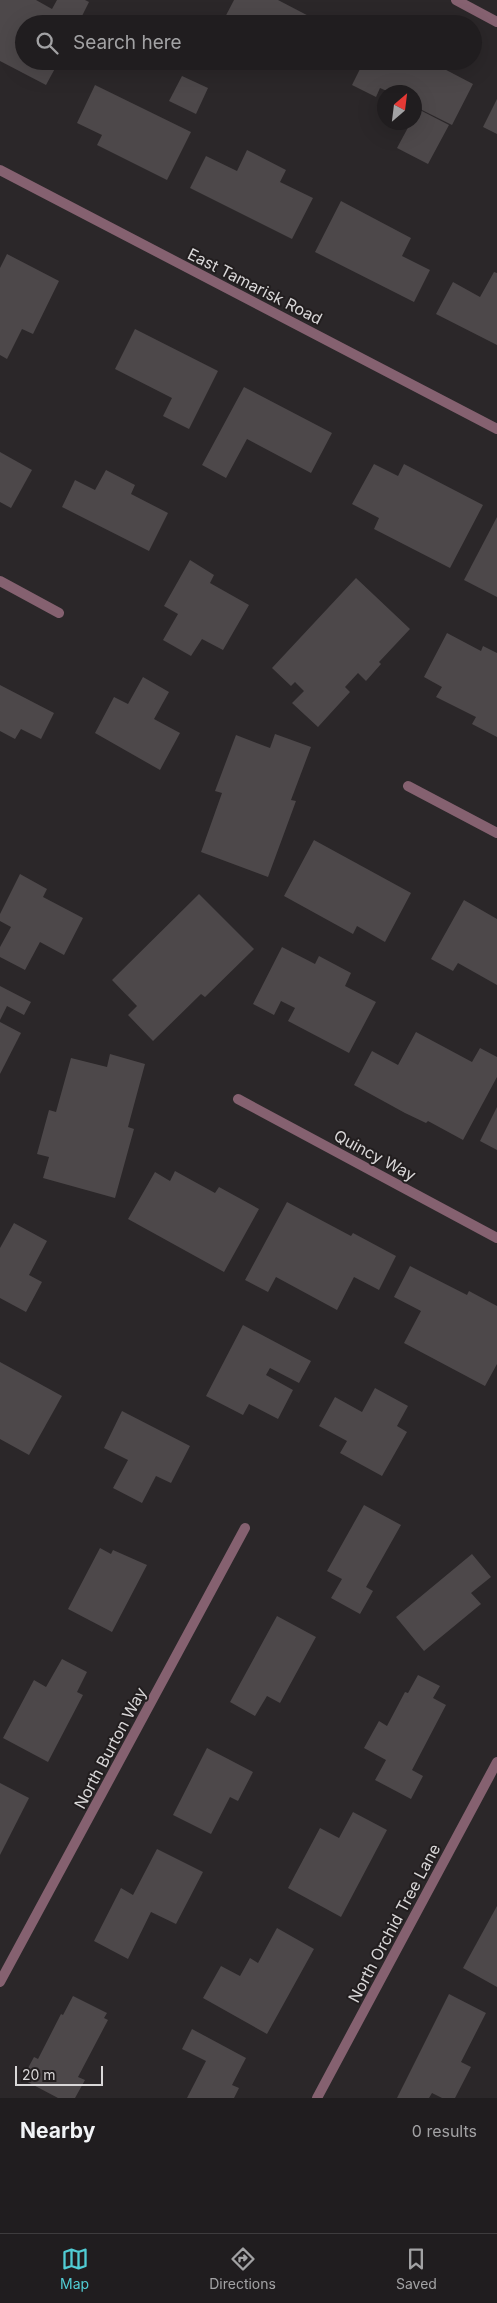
<!DOCTYPE html>
<style>
body{margin:0;font-family:Inter,sans-serif;background:#2d2a2c;color:#f1f3f6}
.compass{position:absolute;left:377px;top:85px;width:45px;height:45px;border-radius:50%;background:#201d1f;box-shadow:0 5px 20px #0002;rotate:28deg}
.scale{position:absolute;left:15px;bottom:12px;width:88px;box-sizing:border-box;padding-left:5px;border:2px solid #d9d7d8;border-top:0;font-size:14px;line-height:18px;white-space:nowrap;color:#d9d7d8;-webkit-text-stroke:4px #221e1f;paint-order:stroke}
.list{margin:0;padding:0;list-style:none}
h2{display:flex;justify-content:space-between;align-items:center;height:65px;margin:0;padding:0 20px;font-size:21px}
h2 small{font-size:16px;font-weight:400;color:#a2a2a4}
.icon{flex:none;width:28px;height:28px;fill:none;stroke:currentColor;stroke-width:2;stroke-linecap:round;stroke-linejoin:round}
.map{position:relative;flex:none;width:497px;height:2098px;overflow:hidden}
.search{position:absolute;background:#201d1f;box-shadow:0 5px 20px #0002;left:15px;right:15px;top:15px;height:55px;display:flex;align-items:center;gap:12px;box-sizing:border-box;padding:0 18px;border-radius:28px;color:#a2a2a4;font-size:19px}
.sheet{height:135px;background:#201d1f}
nav{display:flex;justify-content:space-around;align-items:center;box-sizing:border-box;height:70px;border-top:1px solid #3d3b3d;background:#201d1f;font-size:14px;color:#a2a2a4}
nav a{display:grid;justify-items:center;gap:2px}
nav .on{color:#51ccd4}
.map>svg:first-child{display:block}
.building{fill:#4d484a}
.lines{fill:none;stroke-linecap:round;stroke-linejoin:round}
.minor{stroke:#856170;stroke-width:10}
.labels{text-anchor:middle;dominant-baseline:central;stroke-width:4;stroke-linejoin:round;paint-order:stroke}
.street-label{font-size:16px;fill:#d9d7d8;stroke:#221e1f}
</style>
<div class="map">
<svg width="497" height="2098" viewBox="0 0 497 2098">
<rect width="100%" height="100%" fill="#2b2729"/>
<!-- building -->
<g class="building">
<polygon points="0,0 36,0 52,9 57,0 85,0 89,2 78,24 24,24 24,61 59,61 46,85 0,61"/>
<polygon points="234,0 278,0 324,24 224,24 222,23"/>
<polygon points="364,61 429,61 473,84 452,125 414,106 414,92 389,92 380,88 376,97 352,85"/>
<polygon points="182,76 208,88 196,114 169,101"/>
<polygon points="95,85 191,132 167,180 97,145 102,135 77,123"/>
<polygon points="497,99 497,134 483,127"/>
<polygon points="418,109 449,125 428,164 397,148 411,122 414,122 414,116"/>
<polygon points="247,150 286,170 280,182 313,198 292,239 190,188 206,156 237,171"/>
<polygon points="341,201 411,238 402,256 430,270 414,302 315,252"/>
<polygon points="7,254 59,281 33,334 22,329 7,359 0,355 0,268"/>
<polygon points="494,272 497,273 497,345 436,314 453,282 480,297"/>
<polygon points="135,329 218,371 189,429 163,416 172,398 115,369"/>
<polygon points="244,387 332,433 311,473 247,439 226,478 202,465"/>
<polygon points="0,452 32,470 11,508 0,502"/>
<polygon points="374,464 398,476 404,464 483,505 450,568 374,529 379,518 352,504"/>
<polygon points="106,470 135,485 131,494 168,513 149,551 62,507 75,480 95,490"/>
<polygon points="497,517 497,597 464,580"/>
<polygon points="190,560 214,575 210,583 249,605 223,650 202,639 191,656 163,640 178,614 164,606"/>
<polygon points="356,578 410,629 379,662 381,664 366,681 358,673 345,687 350,692 318,727 292,703 304,691 295,682 291,686 272,668"/>
<polygon points="447,633 481,651 483,646 497,653 497,737 472,724 476,717 436,697 442,687 424,677"/>
<polygon points="143,677 169,692 154,719 180,733 160,770 95,733 114,697 128,704"/>
<polygon points="0,685 54,713 41,739 21,729 15,739 0,731"/>
<polygon points="275,734 311,747 291,800 296,801 268,877 201,852 222,793 215,791 236,735 270,748"/>
<polygon points="314,840 411,893 385,942 357,926 353,934 284,896"/>
<polygon points="20,874 47,889 43,897 83,918 64,955 40,942 25,970 0,957 0,947 11,927 0,921 0,914"/>
<polygon points="199,894 254,949 205,997 201,994 153,1041 128,1015 137,1006 112,980"/>
<polygon points="464,900 497,919 497,985 458,963 453,971 431,959"/>
<polygon points="282,947 315,964 319,956 351,973 345,986 376,1002 349,1053 288,1021 295,1008 281,1001 274,1015 253,1004"/>
<polygon points="0,986 31,1002 24,1015 7,1006 0,1020"/>
<polygon points="0,1022 21,1033 0,1074"/>
<polygon points="416,1032 472,1062 480,1048 497,1057 497,1077 463,1140 428,1121 426,1123 405,1113 354,1085 372,1051 398,1065"/>
<polygon points="110,1054 145,1064 128,1127 134,1129 115,1198 43,1178 49,1157 37,1154 49,1110 56,1112 71,1058 107,1067"/>
<polygon points="497,1107 497,1150 480,1141"/>
<polygon points="175,1171 215,1193 219,1187 259,1209 224,1272 128,1219 155,1172 170,1181"/>
<polygon points="287,1202 351,1236 353,1233 396,1256 379,1290 354,1277 337,1310 276,1277 268,1292 245,1280"/>
<polygon points="14,1223 47,1241 29,1275 42,1282 26,1312 0,1298 0,1248"/>
<polygon points="410,1266 467,1295 469,1291 497,1306 497,1364 485,1386 404,1343 421,1311 394,1297"/>
<polygon points="243,1325 311,1361 299,1383 270,1368 266,1375 293,1390 278,1419 249,1404 243,1415 206,1396"/>
<polygon points="0,1362 62,1396 29,1455 0,1439"/>
<polygon points="375,1388 408,1406 397,1426 407,1432 382,1476 340,1453 347,1441 319,1426 335,1397 362,1412"/>
<polygon points="122,1411 190,1446 171,1483 156,1476 142,1503 113,1488 128,1460 104,1448"/>
<polygon points="364,1505 401,1525 366,1587 373,1591 360,1614 331,1598 342,1579 327,1571"/>
<polygon points="100,1548 111,1554 113,1550 147,1565 112,1632 68,1609"/>
<polygon points="472,1554 491,1577 471,1593 481,1604 424,1651 396,1617"/>
<polygon points="277,1616 316,1637 280,1703 267,1696 255,1716 230,1702"/>
<polygon points="62,1659 87,1672 77,1692 83,1695 48,1762 3,1738 34,1680 46,1687"/>
<polygon points="418,1675 440,1686 433,1698 446,1705 412,1770 423,1776 411,1799 375,1780 386,1760 364,1748 379,1721 387,1726 405,1692 408,1693"/>
<polygon points="207,1748 253,1772 238,1801 230,1797 211,1834 173,1815"/>
<polygon points="0,1783 29,1798 0,1855"/>
<polygon points="353,1812 387,1830 341,1917 288,1888 320,1828 339,1838"/>
<polygon points="157,1849 203,1872 176,1924 151,1912 128,1959 94,1941 121,1888 133,1895"/>
<polygon points="497,1906 497,1987 463,1968"/>
<polygon points="277,1928 314,1949 267,2034 203,1998 221,1966 240,1976 250,1958 258,1963"/>
<polygon points="449,1994 486,2013 461,2062 471,2067 455,2098 442,2098 432,2093 429,2098 397,2098"/>
<polygon points="73,1996 107,2013 104,2018 108,2020 78,2077 85,2080 75,2098 58,2098 22,2079 34,2057 38,2059 61,2014 63,2015"/>
<polygon points="192,2029 246,2058 232,2085 239,2088 234,2098 187,2098 206,2061 182,2049"/>
</g>
<g class="lines">
<!-- minor -->
<g class="minor">
<polyline points="456,0 497,22"/>
<polyline points="0,170 497,429"/>
<polyline points="0,581 59,613"/>
<polyline points="408,786 497,833"/>
<polyline points="238,1099 497,1238"/>
<polyline points="0,1982 245,1528"/>
<polyline points="317,2098 497,1762"/>
</g>
</g>
<g class="labels">
<!-- street labels -->
<g class="street-label">
<text transform="translate(255 286) rotate(27)">East Tamarisk Road</text>
<text transform="translate(375 1155) rotate(28)">Quincy Way</text>
<text transform="translate(110 1748) rotate(-62)">North Burton Way</text>
<text transform="translate(394 1923) rotate(-62)">North Orchid Tree Lane</text>
</g>
</g>
</svg>
<svg class="compass" viewBox="-18 -18 36 36"><path d="M0-13l5 13h-10z" fill="#e53935"/><path d="M0 13l5-13h-10z" fill="#a2a2a4"/></svg>
<div class="scale">20 m</div>
<div class="search"><svg class="icon" aria-label="search" viewBox="0 0 24 24"><circle cx="10" cy="10" r="6"/><path d="M15 15l6 6"/></svg>Search here</div>
</div>
<section class="sheet">
<h2>Nearby<small>0 results</small></h2>
<ul class="list">
</ul>
</section>
<nav>
<a class="on"><svg class="icon" aria-label="map" viewBox="0 0 24 24"><path d="M3 6l6-2 6 2 6-2v14l-6 2-6-2-6 2zM9 4v14M15 6v14"/></svg>Map</a>
<a><svg class="icon" aria-label="directions" viewBox="0 0 24 24"><path d="M12 3l9 9-9 9-9-9zM9 14v-3h6M13 9l2 2-2 2"/></svg>Directions</a>
<a><svg class="icon" aria-label="saved" viewBox="0 0 24 24"><path d="M7 4h10v16l-5-4-5 4z"/></svg>Saved</a>
</nav>
